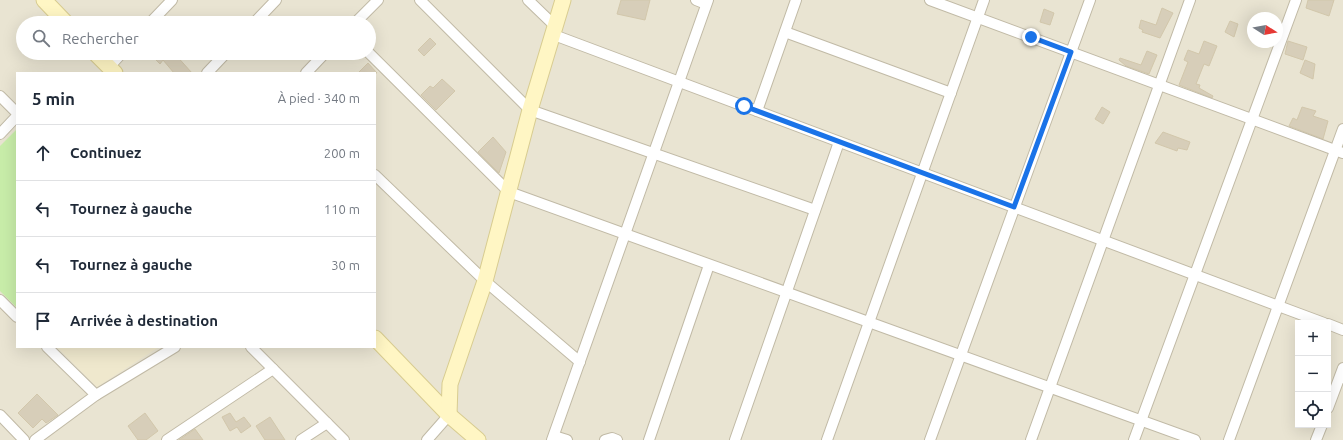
<!DOCTYPE html>
<html lang="fr">
<meta charset="utf-8">
<style>
body{margin:0;font-family:Ubuntu,sans-serif;background:#f6f6f7;color:#1f2937}
.controls{position:absolute;right:12px;bottom:12px;display:grid;overflow:hidden;border-radius:0px;box-shadow:0 4px 16px #0002}
.controls button{width:36px;height:36px;display:grid;place-items:center;padding:0;border:0;border-bottom:1px solid #e0e1e3;background:#fff;color:#1f2937;font:20px sans-serif}
.compass{position:absolute;left:1247px;top:12px;width:36px;height:36px;border-radius:50%;background:#fff;box-shadow:0 4px 16px #0002;rotate:101deg}
.stop{position:absolute;width:12px;height:12px;margin:-9px;border:3px solid #1a73e8;border-radius:50%;background:#fff}
.stop.end{background:#1a73e8;border-color:#fff;box-shadow:0 1px 4px #0008}
.list{margin:0;padding:0;list-style:none}
h2{display:flex;justify-content:space-between;align-items:center;height:52px;margin:0;padding:0 16px;font-size:17px}
h2 small{font-size:13px;font-weight:400;color:#747a83}
.list li{display:grid;grid-template-columns:26px 1fr auto;gap:12px;align-items:center;box-sizing:border-box;height:56px;padding:0 16px;border-top:1px solid #e0e1e3}
.list b{display:block;font-size:15px;white-space:nowrap}
.list em{font-size:13px;font-style:normal;color:#747a83}
.icon{flex:none;width:22px;height:22px;fill:none;stroke:currentColor;stroke-width:2;stroke-linecap:round;stroke-linejoin:round}
.map{position:relative;flex:none;width:1343px;height:440px;overflow:hidden}
.search{position:absolute;background:#fff;box-shadow:0 4px 16px #0002;left:16px;top:16px;width:360px;height:44px;display:flex;align-items:center;gap:10px;box-sizing:border-box;padding:0 14px;border-radius:22px;color:#747a83;font-size:15px}
.panel{position:absolute;background:#fff;box-shadow:0 4px 16px #0002;left:16px;top:72px;width:360px;height:276px;border-radius:0px}
.map>svg:first-child{display:block}
.residential{fill:#e9e4d2;fill-rule:evenodd}
.education{fill:#efe8cd}
.green{fill:#c8eda9}
.building{fill:#d7ceb9;stroke:#d2c7ab}
.lines{fill:none;stroke-linecap:round;stroke-linejoin:round}
.street-casing{stroke:#c1baa6;stroke-width:12}
.secondary-casing{stroke:#d8cc90;stroke-width:17}
.street{stroke:#fff;stroke-width:10}
.secondary{stroke:#fff6c4;stroke-width:15}
.route{stroke:#1a73e8;stroke-width:5}
</style>
<div class="map">
<svg width="1343" height="440" viewBox="0 0 1343 440">
<rect width="100%" height="100%" fill="#f4f1e5"/>
<!-- residential -->
<path class="residential" d="M0 0H1343V440H0ZM1253 18H1277V42H1253ZM23 23H369V53H23ZM17 73H375V347H17ZM1298 323H1328V425H1298Z"/>
<!-- education -->
<polygon class="education" points="57,347 159,347 97,387"/>
<!-- green -->
<polygon class="green" points="17,129 17,308 0,291 0,146"/>
<!-- building -->
<g class="building">
<polygon points="621,0 650,0 645,20 617,14"/>
<polygon points="1308,0 1334,0 1329,16 1306,8"/>
<polygon points="1162,8 1173,13 1160,38 1142,32 1143,30 1139,28 1141,20 1156,25"/>
<polygon points="1044,9 1054,13 1050,25 1040,22"/>
<polygon points="1230,21 1238,24 1234,37 1225,32"/>
<polygon points="430,38 436,44 424,56 418,50"/>
<polygon points="1204,41 1217,46 1209,66 1204,64 1196,84 1200,85 1199,88 1213,96 1212,98 1179,85 1188,62 1184,60 1188,50 1199,54"/>
<polygon points="1288,41 1307,47 1303,60 1285,54"/>
<polygon points="1147,51 1157,55 1149,74 1126,66 1119,60 1120,58 1141,65"/>
<polygon points="149,53 174,53 192,73 174,73 163,60 160,64"/>
<polygon points="1305,60 1315,64 1313,79 1300,73"/>
<polygon points="368,63 377,73 358,73"/>
<polygon points="442,79 455,91 436,110 421,95 430,86 433,88"/>
<polygon points="1102,107 1110,112 1103,124 1095,119"/>
<polygon points="1302,107 1316,111 1313,116 1328,121 1323,139 1289,126 1293,118 1297,120"/>
<polygon points="1163,132 1190,142 1187,150 1178,148 1177,151 1155,143"/>
<polygon points="493,137 506,152 499,173 478,152"/>
<polygon points="37,394 58,415 46,423 42,419 33,428 18,413"/>
<polygon points="145,413 158,431 146,440 138,440 128,426"/>
<polygon points="230,413 236,422 244,417 251,426 241,433 237,427 230,431 222,417"/>
<polygon points="270,417 285,440 265,440 256,426"/>
<polygon points="195,429 203,440 179,440"/>
</g>
<g class="lines">
<!-- street casing -->
<g class="street-casing">
<g id="street">
<polyline points="420,0 530,110 815,210"/>
<polyline points="528,0 556,27"/>
<polyline points="696,0 706,4"/>
<polyline points="930,0 1343,153"/>
<polyline points="150,23 172,0"/>
<polyline points="254,23 276,0"/>
<polyline points="355,23 378,0"/>
<polyline points="785,32 951,93"/>
<polyline points="554,35 1324,323"/>
<polyline points="369,53 509,192 1195,440"/>
<polyline points="109,67 122,53"/>
<polyline points="207,73 226,53"/>
<polyline points="306,73 325,53"/>
<polyline points="0,96 17,113"/>
<polyline points="757,111 796,0"/>
<polyline points="0,134 17,116"/>
<polyline points="375,175 485,281 580,362"/>
<polyline points="0,300 17,317"/>
<polyline points="1328,324 1343,330"/>
<polyline points="47,347 96,395"/>
<polyline points="251,347 344,440"/>
<polyline points="1328,408 1343,368"/>
<polyline points="0,415 24,440"/>
<polyline points="554,436 567,440"/>
<polyline points="35,440 96,395 175,347"/>
<polyline points="167,440 273,369"/>
<polyline points="301,440 327,423"/>
<polyline points="427,440 449,415"/>
<polyline points="552,440 708,0"/>
<polyline points="605,440 612,438 617,440"/>
<polyline points="649,440 709,265"/>
<polyline points="735,440 839,142"/>
<polyline points="827,440 984,0"/>
<polyline points="930,440 1090,0"/>
<polyline points="1031,440 1190,0"/>
<polyline points="1134,440 1296,0"/>
<polyline points="1229,440 1343,129"/>
<polyline points="1316,440 1322,425"/>
</g>
</g>
<!-- secondary casing -->
<g class="secondary-casing">
<g id="secondary">
<polyline points="44,0 66,23"/>
<polyline points="95,53 115,73"/>
<polyline points="375,338 449,415 478,440"/>
<polyline points="449,415 450,384 485,281 530,110 563,0"/>
</g>
</g>
<!-- street -->
<use href="#street" class="street"/>
<!-- secondary -->
<use href="#secondary" class="secondary"/>
</g>
<g class="lines">
<!-- route -->
<polyline class="route" points="744,106 1014,207 1071,52 1031,37"/>
</g>
</svg>
<div class="controls">
<button>+</button>
<button>−</button>
<button><svg class="icon" aria-label="locate" viewBox="0 0 24 24"><circle cx="12" cy="12" r="6"/><path d="M12 2v4M12 18v4M2 12h4M18 12h4"/></svg></button>
</div>
<svg class="compass" viewBox="-18 -18 36 36"><path d="M0-13l5 13h-10z" fill="#e53935"/><path d="M0 13l5-13h-10z" fill="#747a83"/></svg>
<div class="stop" style="left:744px;top:106px"></div>
<div class="stop end" style="left:1031px;top:37px"></div>
<div class="search"><svg class="icon" aria-label="search" viewBox="0 0 24 24"><circle cx="10" cy="10" r="6"/><path d="M15 15l6 6"/></svg>Rechercher</div>
<section class="panel">
<h2>5 min<small>À pied · 340 m</small></h2>
<ul class="list">
<li><svg class="icon" aria-label="ahead" viewBox="0 0 24 24"><path d="M12 20V5M6 11l6-6 6 6"/></svg><div><b>Continuez</b></div><em>200 m</em></li>
<li><svg class="icon" aria-label="left" viewBox="0 0 24 24"><path d="M17 20v-9H6M10 6l-5 5 5 5"/></svg><div><b>Tournez à gauche</b></div><em>110 m</em></li>
<li><svg class="icon" aria-label="left" viewBox="0 0 24 24"><path d="M17 20v-9H6M10 6l-5 5 5 5"/></svg><div><b>Tournez à gauche</b></div><em>30 m</em></li>
<li><svg class="icon" aria-label="arrive" viewBox="0 0 24 24"><path d="M6 21V4h12l-3 4 3 4H6"/></svg><div><b>Arrivée à destination</b></div></li>
</ul>
</section>
</div>
